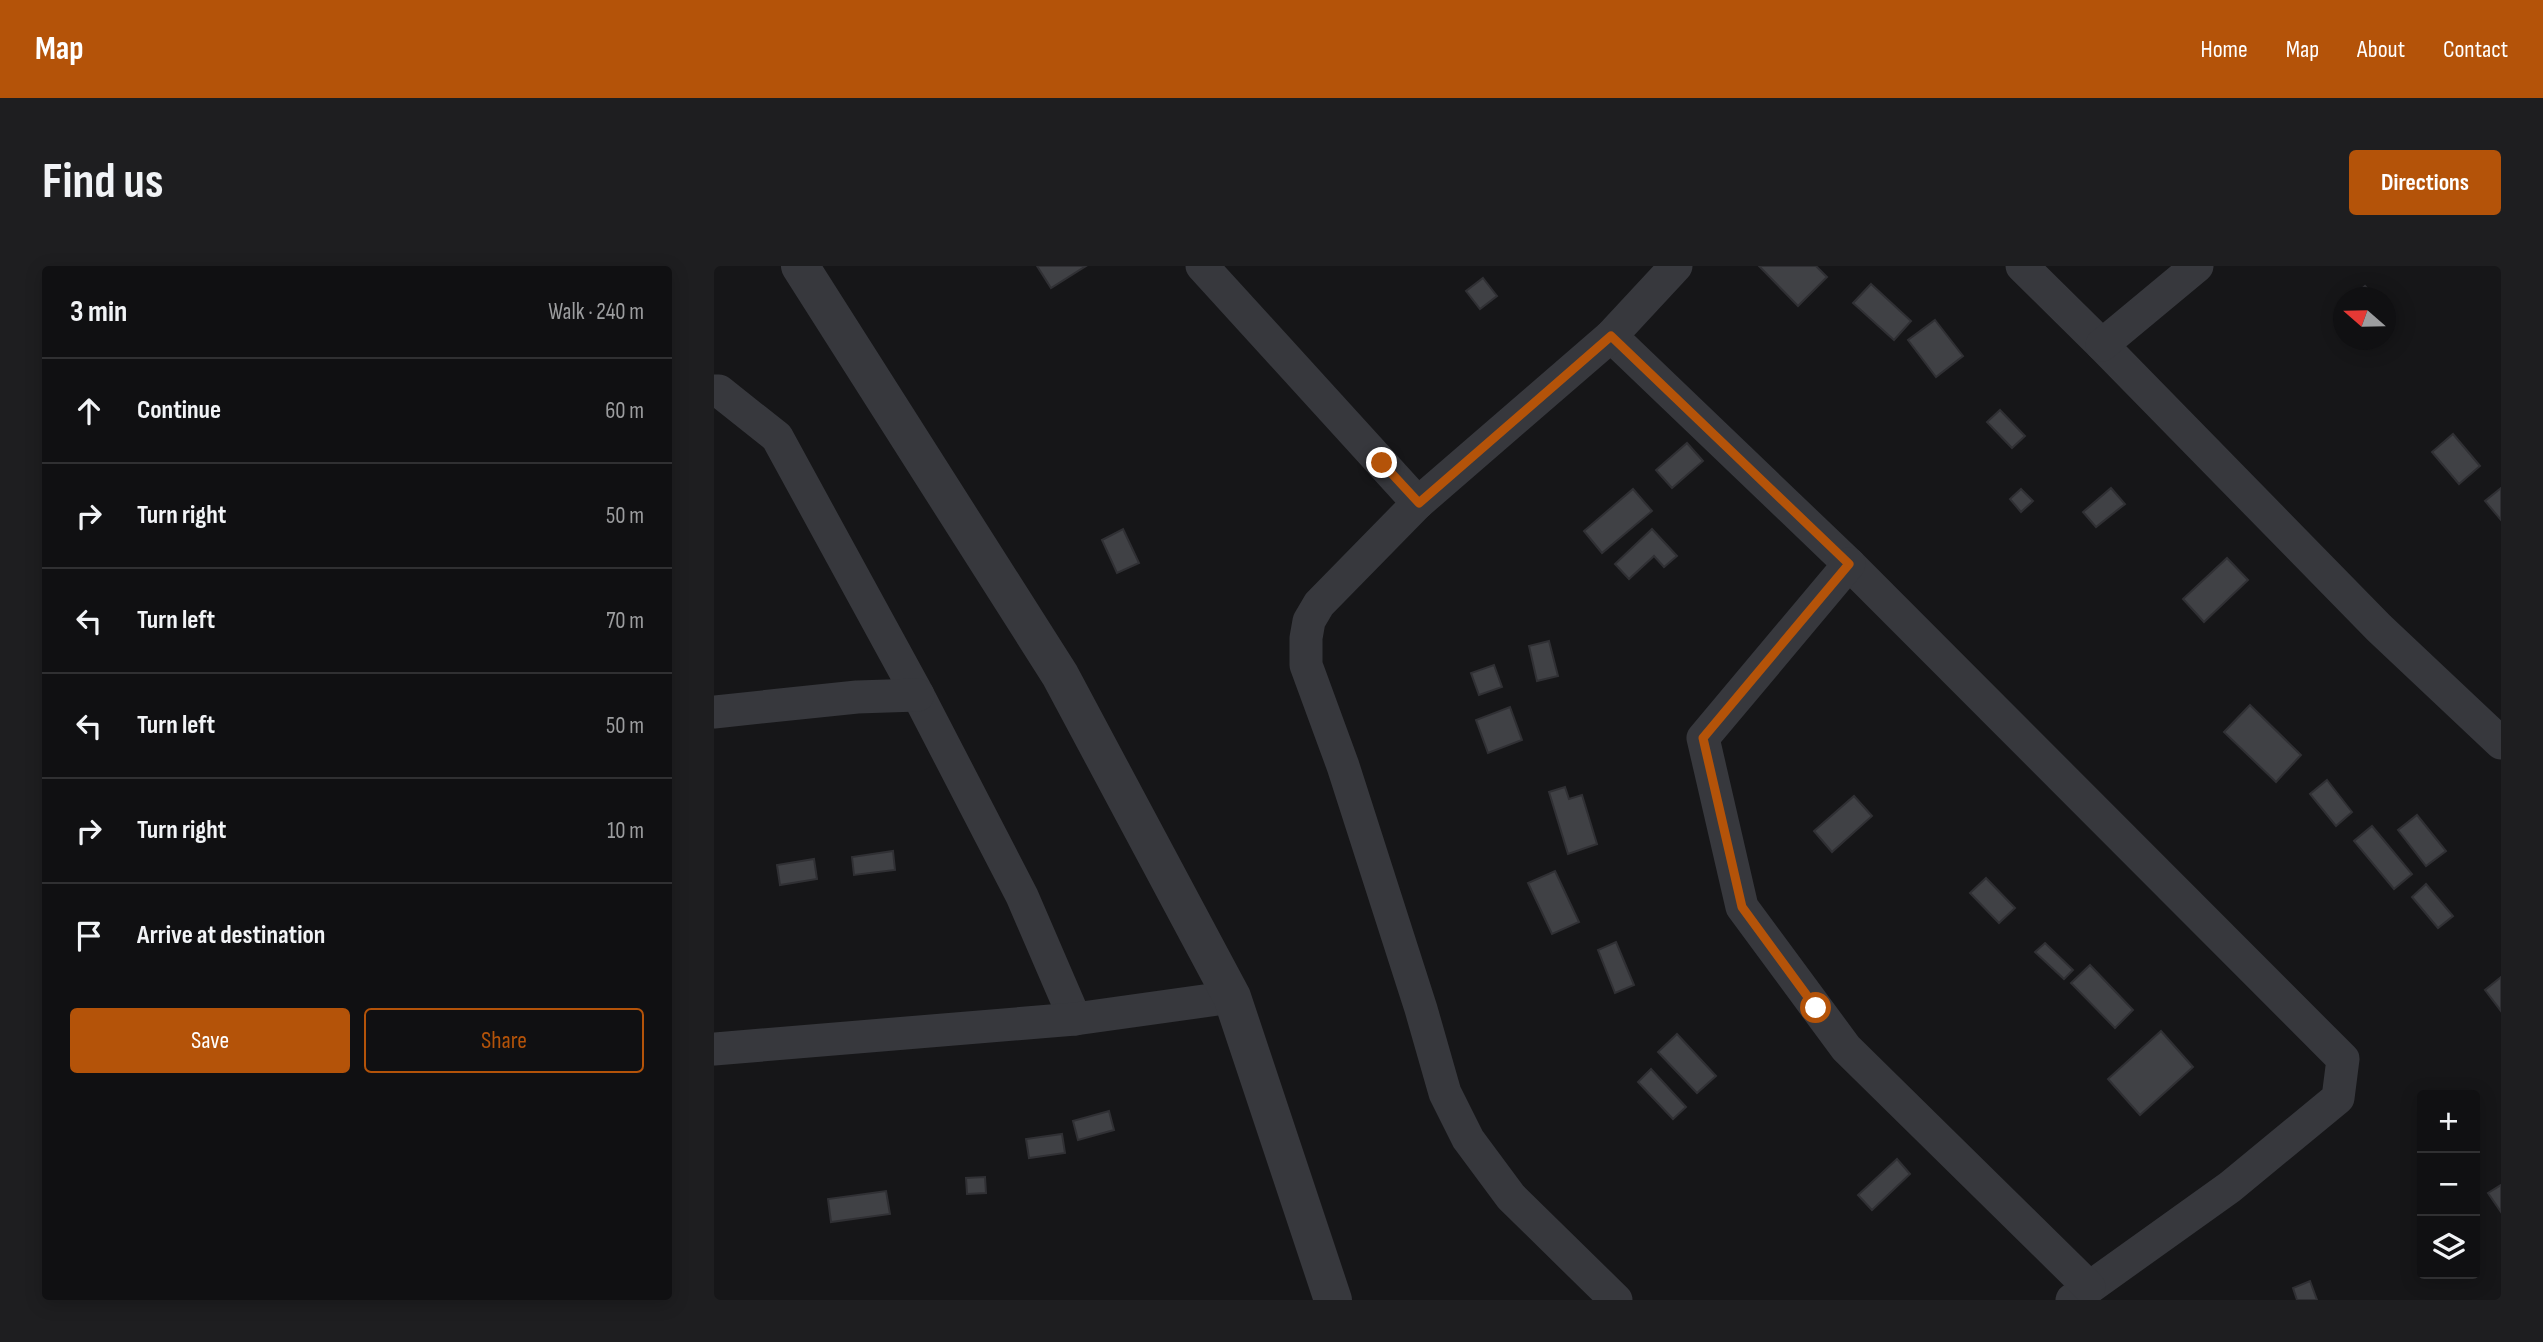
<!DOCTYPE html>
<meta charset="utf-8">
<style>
body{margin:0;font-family:"Sofia Sans Condensed",sans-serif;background:#1e1e20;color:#f1f3f6}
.controls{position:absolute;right:21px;bottom:21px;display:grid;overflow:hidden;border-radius:7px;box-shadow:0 4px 18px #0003}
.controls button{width:63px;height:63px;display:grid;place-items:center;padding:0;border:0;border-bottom:2px solid #303032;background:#101012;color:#f1f3f6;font:35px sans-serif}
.compass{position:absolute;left:1619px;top:21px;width:63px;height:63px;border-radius:50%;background:#101012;box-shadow:0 4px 18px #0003;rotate:290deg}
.stop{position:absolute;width:21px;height:21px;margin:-16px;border:5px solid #b45309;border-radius:50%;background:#fff}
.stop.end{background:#b45309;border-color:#fff;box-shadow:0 2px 7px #0008}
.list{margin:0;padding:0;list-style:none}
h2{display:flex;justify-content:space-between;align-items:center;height:91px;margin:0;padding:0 28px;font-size:30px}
h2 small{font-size:23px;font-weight:400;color:#9c9d9f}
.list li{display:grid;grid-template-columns:46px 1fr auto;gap:21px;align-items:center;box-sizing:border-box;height:105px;padding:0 28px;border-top:2px solid #303032}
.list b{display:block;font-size:26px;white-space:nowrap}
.list em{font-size:23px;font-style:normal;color:#9c9d9f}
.actions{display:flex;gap:14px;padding:21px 28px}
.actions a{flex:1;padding:16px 0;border:2px solid #b45309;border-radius:7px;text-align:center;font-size:24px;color:#b45309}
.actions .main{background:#b45309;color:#fff}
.icon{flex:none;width:38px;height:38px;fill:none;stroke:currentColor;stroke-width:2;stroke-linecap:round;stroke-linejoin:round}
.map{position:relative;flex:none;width:1787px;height:1034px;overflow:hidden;border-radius:7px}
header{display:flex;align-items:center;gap:42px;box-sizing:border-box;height:98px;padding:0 35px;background:#b45309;color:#fff}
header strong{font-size:33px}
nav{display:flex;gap:38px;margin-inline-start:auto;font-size:24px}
.intro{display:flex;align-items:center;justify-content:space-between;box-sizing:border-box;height:168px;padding:0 42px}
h1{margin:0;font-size:49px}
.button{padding:18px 32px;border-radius:7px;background:#b45309;color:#fff;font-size:24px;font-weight:700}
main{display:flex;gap:42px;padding:0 42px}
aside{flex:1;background:#101012;border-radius:7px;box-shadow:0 4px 18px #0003}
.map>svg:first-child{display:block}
.building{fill:#404145;stroke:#303034;stroke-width:2}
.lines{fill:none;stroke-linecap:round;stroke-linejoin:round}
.minor{stroke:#37383d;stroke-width:33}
.tertiary{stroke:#37383d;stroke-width:38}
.route{stroke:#b45309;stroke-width:9}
</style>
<header>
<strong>Map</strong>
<nav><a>Home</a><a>Map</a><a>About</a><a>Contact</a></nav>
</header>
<div class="intro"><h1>Find us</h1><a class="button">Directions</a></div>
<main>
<aside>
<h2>3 min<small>Walk · 240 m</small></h2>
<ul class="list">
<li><svg class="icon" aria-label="ahead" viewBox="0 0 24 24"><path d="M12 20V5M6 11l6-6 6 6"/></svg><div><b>Continue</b></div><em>60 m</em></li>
<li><svg class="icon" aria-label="right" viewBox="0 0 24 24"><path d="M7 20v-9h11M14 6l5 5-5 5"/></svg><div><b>Turn right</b></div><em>50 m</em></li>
<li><svg class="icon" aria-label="left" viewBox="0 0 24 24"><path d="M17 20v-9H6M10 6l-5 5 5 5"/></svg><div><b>Turn left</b></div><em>70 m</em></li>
<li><svg class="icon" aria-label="left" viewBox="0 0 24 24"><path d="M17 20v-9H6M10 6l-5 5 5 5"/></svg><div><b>Turn left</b></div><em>50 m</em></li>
<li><svg class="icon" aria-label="right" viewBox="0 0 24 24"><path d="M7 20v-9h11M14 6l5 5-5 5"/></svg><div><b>Turn right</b></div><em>10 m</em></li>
<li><svg class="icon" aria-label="arrive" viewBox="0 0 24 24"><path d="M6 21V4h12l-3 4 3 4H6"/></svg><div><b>Arrive at destination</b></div></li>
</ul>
<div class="actions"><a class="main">Save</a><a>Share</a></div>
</aside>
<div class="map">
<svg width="1787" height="1034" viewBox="0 0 1787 1034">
<rect width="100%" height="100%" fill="#161618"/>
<!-- building -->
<g class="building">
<polygon points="323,0 372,0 337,22"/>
<polygon points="1045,0 1102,0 1113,11 1084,40"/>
<polygon points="769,12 783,30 766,43 752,25"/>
<polygon points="1157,18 1197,55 1180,74 1139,37"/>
<polygon points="1651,20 1662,32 1638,32"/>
<polygon points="1221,54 1249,90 1222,111 1194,74"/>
<polygon points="1286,144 1311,170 1298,182 1273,156"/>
<polygon points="1739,168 1766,200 1745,218 1718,186"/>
<polygon points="973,177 989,195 958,222 942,204"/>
<polygon points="1397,222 1411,238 1382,261 1369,246"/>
<polygon points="1787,222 1787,254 1771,235"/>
<polygon points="919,223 938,245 888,287 870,265"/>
<polygon points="1307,223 1319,235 1307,246 1296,233"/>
<polygon points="409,263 425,297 403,307 388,274"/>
<polygon points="938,263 963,290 950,301 940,290 915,313 901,298"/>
<polygon points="1513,292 1534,314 1490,356 1469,333"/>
<polygon points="835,375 844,410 823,415 815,380"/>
<polygon points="780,399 788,421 765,429 757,407"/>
<polygon points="1536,439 1587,489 1562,516 1510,466"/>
<polygon points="796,441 808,474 774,487 762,454"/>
<polygon points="1613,514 1638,546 1622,560 1596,528"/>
<polygon points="851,521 855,533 868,529 883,578 854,588 835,526"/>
<polygon points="1140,530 1158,550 1118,586 1100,565"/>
<polygon points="1703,549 1732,585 1712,600 1684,564"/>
<polygon points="1658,560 1698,608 1680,623 1640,575"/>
<polygon points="179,585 181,604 140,609 138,591"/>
<polygon points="100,593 103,613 66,619 63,599"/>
<polygon points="841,605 865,656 838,668 814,617"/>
<polygon points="1272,612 1301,642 1285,657 1256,627"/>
<polygon points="1712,618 1739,650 1724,662 1698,631"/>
<polygon points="902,676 920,719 901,727 884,684"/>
<polygon points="1331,677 1359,704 1350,713 1321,686"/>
<polygon points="1376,699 1419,744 1401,762 1357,717"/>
<polygon points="1787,711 1787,745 1771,724"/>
<polygon points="1447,765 1479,801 1426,849 1394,813"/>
<polygon points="963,768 1002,810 983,827 944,786"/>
<polygon points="937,803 972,841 959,853 924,816"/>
<polygon points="395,845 400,864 364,874 359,855"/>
<polygon points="348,868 351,887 315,892 312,873"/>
<polygon points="1183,893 1196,908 1158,944 1144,929"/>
<polygon points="271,911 272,927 253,928 252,912"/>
<polygon points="1787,919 1787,946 1774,927"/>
<polygon points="172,925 176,948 117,956 114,933"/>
<polygon points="1596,1015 1603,1034 1583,1034 1579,1022"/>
</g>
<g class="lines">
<!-- minor -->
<g class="minor">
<polyline points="488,0 704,237"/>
<polyline points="1308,0 1388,79 1665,362 1787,477"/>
<polyline points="897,70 1135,298 1629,793 1624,832 1516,921 1358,1034"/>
<polyline points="1388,79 1483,0"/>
<polyline points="0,125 5,125 63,171 204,429 308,630 361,753"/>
<polyline points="1135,298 989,472 1028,641 1132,782 1375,1021"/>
<polyline points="0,446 143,431 204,429"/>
<polyline points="0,783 361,753 518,731"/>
<polyline points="902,1034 797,931 754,873 731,827 707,743 629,500 592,399 592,372 595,355 605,338 704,237 897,70 962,0"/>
</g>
<!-- tertiary -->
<polyline class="tertiary" points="86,0 346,409 518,731 619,1034"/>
</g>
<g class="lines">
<!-- route -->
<polyline class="route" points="668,197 705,237 897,70 1135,298 989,472 1028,641 1102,742"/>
</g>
</svg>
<div class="controls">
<button>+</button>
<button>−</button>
<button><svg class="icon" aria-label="layers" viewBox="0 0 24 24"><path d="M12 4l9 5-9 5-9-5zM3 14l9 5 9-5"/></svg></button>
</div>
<svg class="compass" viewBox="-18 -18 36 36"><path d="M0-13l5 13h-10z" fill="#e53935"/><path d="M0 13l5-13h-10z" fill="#9c9d9f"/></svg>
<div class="stop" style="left:1102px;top:742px"></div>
<div class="stop end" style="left:668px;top:197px"></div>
</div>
</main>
